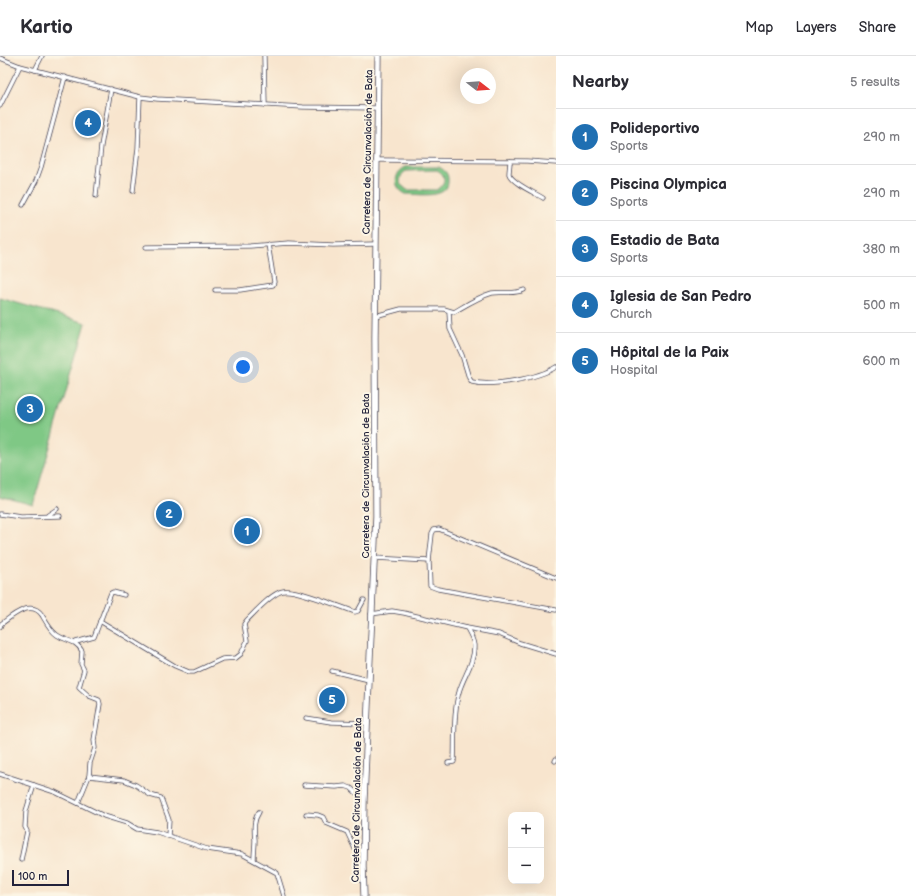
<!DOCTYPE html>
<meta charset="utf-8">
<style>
body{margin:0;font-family:"Balsamiq Sans",sans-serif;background:#f2f2f3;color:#2b2b33}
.controls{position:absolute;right:12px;bottom:12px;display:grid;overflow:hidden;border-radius:8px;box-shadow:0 4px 16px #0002}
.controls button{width:36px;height:36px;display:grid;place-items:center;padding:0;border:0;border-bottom:1px solid #e1e1e2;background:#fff;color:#2b2b33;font:20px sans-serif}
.compass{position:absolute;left:460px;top:12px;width:36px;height:36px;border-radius:50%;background:#fff;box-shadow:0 4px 16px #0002;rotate:107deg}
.scale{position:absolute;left:12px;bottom:10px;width:57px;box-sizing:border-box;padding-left:4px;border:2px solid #22223b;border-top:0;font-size:11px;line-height:14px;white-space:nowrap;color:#22223b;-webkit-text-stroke:3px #fcf5e5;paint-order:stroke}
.you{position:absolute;left:243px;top:311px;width:14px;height:14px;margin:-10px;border:3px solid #fff;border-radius:50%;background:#1a73e8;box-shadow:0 0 0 6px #1a73e833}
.badge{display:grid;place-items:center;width:26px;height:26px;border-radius:50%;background:#1f6fb2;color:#fff;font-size:13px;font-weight:700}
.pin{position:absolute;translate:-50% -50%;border:2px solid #fff;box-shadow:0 1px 4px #0006}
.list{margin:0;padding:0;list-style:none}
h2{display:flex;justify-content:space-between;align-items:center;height:52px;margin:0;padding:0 16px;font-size:17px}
h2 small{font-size:13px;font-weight:400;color:#7c7c81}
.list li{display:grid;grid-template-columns:26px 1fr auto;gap:12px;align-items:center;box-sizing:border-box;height:56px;padding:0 16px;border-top:1px solid #e1e1e2}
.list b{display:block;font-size:15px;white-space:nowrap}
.list p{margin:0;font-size:13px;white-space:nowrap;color:#7c7c81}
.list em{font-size:13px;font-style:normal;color:#7c7c81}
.map{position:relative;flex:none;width:556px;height:840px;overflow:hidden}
header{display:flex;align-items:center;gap:24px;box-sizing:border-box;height:56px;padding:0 20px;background:#fff;border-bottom:1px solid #e1e1e2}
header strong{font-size:19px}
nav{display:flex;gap:22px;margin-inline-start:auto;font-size:14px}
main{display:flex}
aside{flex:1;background:#fff}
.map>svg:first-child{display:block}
.green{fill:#7fc885;stroke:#507560;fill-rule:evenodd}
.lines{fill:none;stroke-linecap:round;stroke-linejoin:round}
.minor-casing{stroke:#423f51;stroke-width:5}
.primary-casing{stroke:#423f51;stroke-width:7}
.minor{stroke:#fff;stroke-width:3.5}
.primary{stroke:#fff;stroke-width:5.5}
.labels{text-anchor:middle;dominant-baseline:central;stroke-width:4;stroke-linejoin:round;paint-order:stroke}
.street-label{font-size:10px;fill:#22223b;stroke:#fcf5e5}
</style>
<header>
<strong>Kartio</strong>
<nav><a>Map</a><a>Layers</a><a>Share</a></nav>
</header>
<main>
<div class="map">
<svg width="556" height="840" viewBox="0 0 556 840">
<rect width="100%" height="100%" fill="#fcf5e5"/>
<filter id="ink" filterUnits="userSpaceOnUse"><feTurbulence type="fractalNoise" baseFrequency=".025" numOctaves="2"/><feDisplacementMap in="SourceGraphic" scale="8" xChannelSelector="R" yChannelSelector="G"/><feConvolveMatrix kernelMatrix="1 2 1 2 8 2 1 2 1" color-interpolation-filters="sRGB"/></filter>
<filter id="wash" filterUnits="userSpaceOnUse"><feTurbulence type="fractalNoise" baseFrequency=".012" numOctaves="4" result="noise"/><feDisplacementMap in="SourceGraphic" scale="16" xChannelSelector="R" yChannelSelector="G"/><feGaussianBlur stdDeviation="0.9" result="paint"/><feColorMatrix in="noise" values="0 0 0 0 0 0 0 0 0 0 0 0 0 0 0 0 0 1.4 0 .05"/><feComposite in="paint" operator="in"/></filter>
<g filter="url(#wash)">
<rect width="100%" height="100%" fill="#f8e5ce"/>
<!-- green -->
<g class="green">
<path d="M406 111H439C444 114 448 117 448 123 450 144 419 138 406 138 393 132 393 117 406 111ZM406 115 437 114C447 119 446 129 437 134H407L400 128C400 121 401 118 406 115Z"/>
<polygon points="0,242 86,267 33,449 0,440"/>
</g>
</g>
<g filter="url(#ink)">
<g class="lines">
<!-- minor casing -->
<g class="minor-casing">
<g id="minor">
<polyline points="264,0 265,49"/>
<polyline points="0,2 20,10 140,41 157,43 303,51 377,52"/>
<polyline points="35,14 42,0"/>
<polyline points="0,50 20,10"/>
<polyline points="376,104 527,105 556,107"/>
<path d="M510 105C510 109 509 114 509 118 512 127 535 137 543 142"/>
<polyline points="133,135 138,92 140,41"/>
<polyline points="96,140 101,90 111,33"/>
<polyline points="23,149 36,125 41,111 65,21"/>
<polyline points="146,191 250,190 289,187 333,189 375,188"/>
<polyline points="215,234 240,234 273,229 274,226 268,188"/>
<path d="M449 255 450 273 462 299 469 322 472 326C492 331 539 322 556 311"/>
<path d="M375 260 401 253H444L454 256C466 249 478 241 492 237 503 235 513 239 524 234"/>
<polyline points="0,458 21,461 60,460"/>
<polyline points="48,459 57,453"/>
<polyline points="375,502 429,505"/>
<polyline points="556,522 439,473 434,474 432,478 429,505 430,530 438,533 556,554"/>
<polyline points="371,558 392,555 404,557 467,572 499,578 520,587 556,598"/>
<path d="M100 565 175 610 189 616H194L222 603 236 602 241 598 247 585 244 568 247 564C255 556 272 537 283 535 295 532 341 551 355 556L358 555 364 544"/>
<path d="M0 571 1 568C12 560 31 543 42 559 46 566 50 574 57 579 67 586 75 583 82 595L81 608 84 614 79 631 89 640 99 644 100 648 94 684 95 692 90 707 89 720 78 747"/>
<polyline points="76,586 94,581 111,537 113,536 124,539"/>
<polyline points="332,615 369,624"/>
<polyline points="306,662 331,666 367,667"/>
<polyline points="555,705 556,703"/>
<path d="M448 707 454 706C455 685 453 656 459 636 463 621 474 608 474 592 475 585 470 579 467 572"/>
<polyline points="0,718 55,736 104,760 127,767 137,773 157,776 207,793 242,798 277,817 284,840"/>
<polyline points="89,720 124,724 136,729 150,739 161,742 169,764 168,780"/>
<polyline points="304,729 336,731 345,730 351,732 364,744"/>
<polyline points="306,758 318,759 323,761 326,767 347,776 355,793 363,795"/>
<polyline points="21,804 27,775 25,771 26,755 34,729"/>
<path d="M254 804C254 797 255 790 255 784 254 773 253 765 259 756"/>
</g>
</g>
<!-- primary casing -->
<g class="primary-casing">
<polyline id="primary" points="364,840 363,810 364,744 376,460 375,282 378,0"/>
</g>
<!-- minor -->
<use href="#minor" class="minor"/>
<!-- primary -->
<use href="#primary" class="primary"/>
</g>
</g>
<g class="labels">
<!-- street labels -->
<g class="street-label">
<text transform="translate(368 96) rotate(-89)">Carretera de Circunvalación de Bata</text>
<text transform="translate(366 420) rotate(-90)">Carretera de Circunvalación de Bata</text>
<text transform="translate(357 744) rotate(-89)">Carretera de Circunvalación de Bata</text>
</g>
</g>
</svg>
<div class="controls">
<button>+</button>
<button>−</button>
</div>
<svg class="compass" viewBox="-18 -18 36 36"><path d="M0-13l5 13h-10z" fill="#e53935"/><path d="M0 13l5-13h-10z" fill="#7c7c81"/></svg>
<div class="scale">100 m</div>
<div class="you"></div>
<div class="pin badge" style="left:247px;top:475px">1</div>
<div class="pin badge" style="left:169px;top:458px">2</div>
<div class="pin badge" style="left:30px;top:353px">3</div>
<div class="pin badge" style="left:88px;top:67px">4</div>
<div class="pin badge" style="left:332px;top:644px">5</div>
</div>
<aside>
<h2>Nearby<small>5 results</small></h2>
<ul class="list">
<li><span class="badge">1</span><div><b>Polideportivo</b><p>Sports</p></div><em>290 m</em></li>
<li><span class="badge">2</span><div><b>Piscina Olympica</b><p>Sports</p></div><em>290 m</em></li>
<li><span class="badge">3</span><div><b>Estadio de Bata</b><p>Sports</p></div><em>380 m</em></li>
<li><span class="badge">4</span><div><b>Iglesia de San Pedro</b><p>Church</p></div><em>500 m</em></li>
<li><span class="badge">5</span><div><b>Hôpital de la Paix</b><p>Hospital</p></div><em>600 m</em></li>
</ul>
</aside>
</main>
